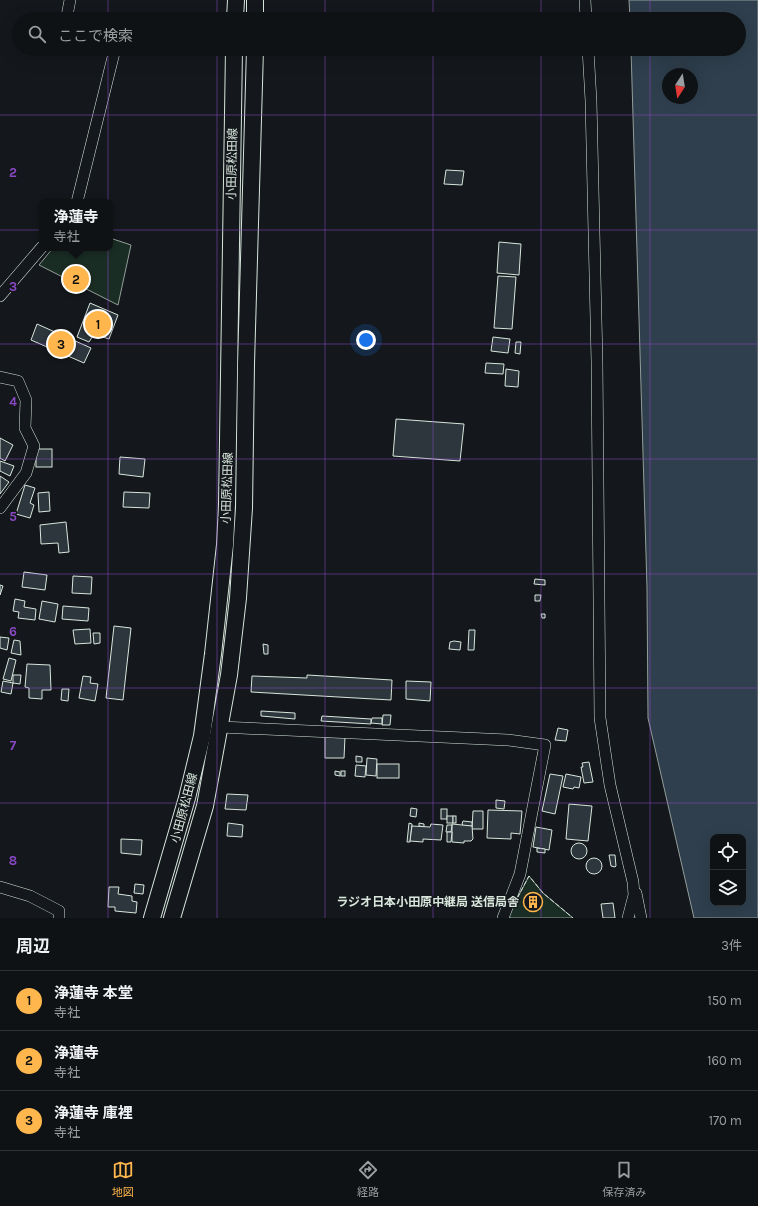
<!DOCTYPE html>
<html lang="ja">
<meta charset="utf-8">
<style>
body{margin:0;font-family:Karla,"Noto Sans JP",sans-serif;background:#181b1e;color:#f1f3f6}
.controls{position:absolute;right:12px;bottom:12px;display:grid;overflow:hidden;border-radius:8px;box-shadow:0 4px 16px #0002}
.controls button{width:36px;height:36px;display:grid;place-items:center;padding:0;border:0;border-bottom:1px solid #2f3234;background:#0f1215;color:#f1f3f6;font:20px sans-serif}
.compass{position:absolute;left:662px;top:68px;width:36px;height:36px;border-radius:50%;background:#0f1215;box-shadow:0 4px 16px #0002;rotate:192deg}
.you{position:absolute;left:366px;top:340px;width:14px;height:14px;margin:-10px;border:3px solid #fff;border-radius:50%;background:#1a73e8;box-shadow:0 0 0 6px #1a73e833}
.badge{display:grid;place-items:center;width:26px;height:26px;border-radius:50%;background:#ffb74d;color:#111;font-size:13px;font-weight:700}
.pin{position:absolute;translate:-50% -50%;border:2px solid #fff;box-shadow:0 1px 4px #0006}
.popup{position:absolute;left:39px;top:199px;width:74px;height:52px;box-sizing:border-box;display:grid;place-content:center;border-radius:8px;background:#0f1215;filter:drop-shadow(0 1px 3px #0005);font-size:13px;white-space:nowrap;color:#9b9ea0}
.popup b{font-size:15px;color:#f1f3f6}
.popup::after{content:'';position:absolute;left:50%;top:100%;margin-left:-8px;border:8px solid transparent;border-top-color:#0f1215}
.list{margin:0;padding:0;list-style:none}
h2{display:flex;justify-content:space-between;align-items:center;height:52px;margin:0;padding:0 16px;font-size:17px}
h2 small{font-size:13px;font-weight:400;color:#9b9ea0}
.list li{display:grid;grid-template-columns:26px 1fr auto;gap:12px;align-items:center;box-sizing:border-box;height:60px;padding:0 16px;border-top:1px solid #2f3234}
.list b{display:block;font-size:15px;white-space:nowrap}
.list p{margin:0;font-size:13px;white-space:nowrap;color:#9b9ea0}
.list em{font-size:13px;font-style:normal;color:#9b9ea0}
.icon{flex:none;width:22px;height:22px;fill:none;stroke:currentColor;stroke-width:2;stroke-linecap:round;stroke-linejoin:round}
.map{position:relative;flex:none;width:758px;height:918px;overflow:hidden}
.search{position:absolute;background:#0f1215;box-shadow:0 4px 16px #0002;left:12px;right:12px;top:12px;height:44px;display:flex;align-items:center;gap:10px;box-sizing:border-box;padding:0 14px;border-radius:22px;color:#9b9ea0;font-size:15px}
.sheet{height:232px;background:#0f1215}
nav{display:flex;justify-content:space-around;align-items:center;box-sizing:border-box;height:56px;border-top:1px solid #2f3234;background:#0f1215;font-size:11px;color:#9b9ea0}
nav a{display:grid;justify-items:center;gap:2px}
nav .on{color:#ffb74d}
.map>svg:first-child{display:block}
.green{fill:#1a2d24;stroke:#939e99}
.water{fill:#2f3f4d;stroke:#939e99;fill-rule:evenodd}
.building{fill:#2c363c;stroke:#d8e6dc}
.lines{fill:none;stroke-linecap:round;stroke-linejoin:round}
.street-casing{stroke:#d8e6dc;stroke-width:12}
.secondary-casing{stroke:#d8e6dc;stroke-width:18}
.street{stroke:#14181c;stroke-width:11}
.secondary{stroke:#14181c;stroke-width:16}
.fence{stroke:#d8e6dc;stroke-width:1;stroke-dasharray:5 2;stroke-linecap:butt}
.grid{fill:none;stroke:#8948c3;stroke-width:1;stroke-opacity:0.55}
.labels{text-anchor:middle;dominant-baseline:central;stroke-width:3;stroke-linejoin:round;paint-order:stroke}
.street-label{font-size:12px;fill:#d8e6dc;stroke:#14181c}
.poi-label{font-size:12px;font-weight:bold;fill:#d8e6dc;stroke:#14181c;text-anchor:end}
.grid-label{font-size:13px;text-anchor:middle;font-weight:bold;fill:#8948c3;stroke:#14181c;stroke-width:3;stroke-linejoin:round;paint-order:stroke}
</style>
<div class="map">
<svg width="758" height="918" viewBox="0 0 758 918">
<rect width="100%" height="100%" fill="#14181c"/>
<!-- green -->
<g class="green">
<polygon points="110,238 131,245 118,305 39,265 53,248 110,248"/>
<polygon points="529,876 543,893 573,918 510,918 509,914"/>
</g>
<!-- water -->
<path class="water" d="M629 0H758V918H694L648 718 647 588 631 49H739V19H630ZM668 74H692V98H668ZM713 837H743V903H713Z"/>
<!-- building -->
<g class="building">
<polygon points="446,170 464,171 462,185 444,184"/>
<polygon points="499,242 521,244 519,275 497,273"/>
<polygon points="498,276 516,277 512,329 494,328"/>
<polygon points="90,303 118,315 109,339 94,334 89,342 77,337"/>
<polygon points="37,324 91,348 84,363 31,340"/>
<polygon points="493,337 510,339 508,353 491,351"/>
<polygon points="516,342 521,342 520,354 515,353"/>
<polygon points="486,363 504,364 503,374 485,373"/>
<polygon points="506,369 519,371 518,387 505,386"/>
<polygon points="396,419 464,424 460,461 393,456"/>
<polygon points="0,438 13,445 5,461 0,458"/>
<rect x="36" y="449" width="16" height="18"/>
<polygon points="120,457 145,459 143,477 119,474"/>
<polygon points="0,461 14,466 10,476 0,471"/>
<polygon points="0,476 9,482 0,494"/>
<polygon points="25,485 35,488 30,503 34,505 30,518 16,514"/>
<polygon points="49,492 50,511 39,512 38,493"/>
<polygon points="124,492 150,493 149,508 123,507"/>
<polygon points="66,522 69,552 59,553 58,543 41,544 40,525"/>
<polygon points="24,572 47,575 45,590 22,587"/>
<polygon points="73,576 92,577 91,594 72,593"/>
<polygon points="535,579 545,580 545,585 534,584"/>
<polygon points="0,585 3,586 0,595"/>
<polygon points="535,595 541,595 540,601 535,601"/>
<polygon points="15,599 25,601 24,607 36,609 35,620 18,618 19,612 13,611"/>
<polygon points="42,601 58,604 55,622 39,619"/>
<polygon points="63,606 89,608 88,621 62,619"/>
<polygon points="541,614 545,614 545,618 542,618"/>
<polygon points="114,626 131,628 123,700 106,698"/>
<polygon points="90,629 91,643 75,644 73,630"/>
<polygon points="469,630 475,630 474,650 468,650"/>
<polygon points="93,633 100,633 100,643 94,644"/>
<polygon points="0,637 9,638 7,650 0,648"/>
<polygon points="14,640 20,641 21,655 11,653"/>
<polygon points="454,641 461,642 460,650 449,649 450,642"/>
<polygon points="263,644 268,645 268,654 264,654"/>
<polygon points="9,658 16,660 11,681 3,679"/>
<polygon points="27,664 50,665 51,690 42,690 42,699 29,698 29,688 25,687"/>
<polygon points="13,675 21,675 20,684 13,683"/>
<polygon points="307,675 392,680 391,700 251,692 252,676 307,678"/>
<polygon points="83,676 91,677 90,683 98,684 95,701 79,698"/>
<polygon points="3,681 13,683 11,694 1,692"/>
<polygon points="406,681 431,682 430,701 406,699"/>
<polygon points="62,689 69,689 68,701 61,700"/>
<polygon points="261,711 295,713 295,719 261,716"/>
<polygon points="383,715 391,715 390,725 382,725"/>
<polygon points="322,716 371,719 371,724 321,721"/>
<polygon points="372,718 382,718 382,724 371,723"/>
<polygon points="558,728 568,730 566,741 555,740"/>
<polygon points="325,737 345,737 344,758 325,758"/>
<polygon points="356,756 362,757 362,762 356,762"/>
<polygon points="367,758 377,759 376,776 366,775"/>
<polygon points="589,762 593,782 584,783 581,767 583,767 582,763"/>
<rect x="377" y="764" width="22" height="14"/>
<polygon points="356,765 366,766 365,777 355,776"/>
<polygon points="335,771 340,772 340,776 335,775"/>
<rect x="341" y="771" width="4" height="5"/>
<polygon points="550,774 563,776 555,814 542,811"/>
<polygon points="566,774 581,777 579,788 574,787 573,789 563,787"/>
<polygon points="227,794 248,795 246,810 225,809"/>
<polygon points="496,800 505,801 504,809 496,808"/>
<polygon points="569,804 592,806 588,841 566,839"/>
<polygon points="411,808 417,809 416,817 410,816"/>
<rect x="441" y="809" width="6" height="10"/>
<polygon points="488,810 522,811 520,834 511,833 511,839 487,838"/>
<polygon points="473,811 483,811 483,829 472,829"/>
<rect x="447" y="816" width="6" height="7"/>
<rect x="453" y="816" width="3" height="7"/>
<polygon points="463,821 472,822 472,826 464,826 462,824"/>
<polygon points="228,823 243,825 242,837 227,836"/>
<polygon points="409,823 412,824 410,842 407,842"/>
<polygon points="419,823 424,824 424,827 419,826"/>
<polygon points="431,824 443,825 441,840 423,839 423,842 410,841 412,826 430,827"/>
<polygon points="452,824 472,826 473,839 471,841 464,841 464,843 452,842"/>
<polygon points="447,825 452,825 451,832 446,832"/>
<polygon points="536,827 552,830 549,850 533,847"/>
<polygon points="447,832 452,832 451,842 447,842"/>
<polygon points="121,839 142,840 141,855 121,853"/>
<circle cx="579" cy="851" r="8"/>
<polygon points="537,848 545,849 545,853 537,852"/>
<polygon points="609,855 615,855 616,866 615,867 611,866"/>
<circle cx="594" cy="866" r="8"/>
<polygon points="135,884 144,885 143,894 134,893"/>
<polygon points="109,887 119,887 118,894 132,896 132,901 137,902 136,913 115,911 115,907 108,907"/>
<polygon points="538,897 540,905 529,908 526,900"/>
<polygon points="613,903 615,918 603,918 601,904"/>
</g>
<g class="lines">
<!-- street casing -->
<g class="street-casing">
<g id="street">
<polyline points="70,0 67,16 76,19"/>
<polyline points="585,0 586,19"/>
<polyline points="588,49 591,101 597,362 600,718 610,785 633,882 634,895 628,918"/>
<polyline points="77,202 115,49"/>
<polyline points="0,296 42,247"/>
<polyline points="0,377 18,381 26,400 25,428 34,446 26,473 0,508"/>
<polyline points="220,727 508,740 545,745 520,874 503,918"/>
<polyline points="0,887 30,896 59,911 59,918"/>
<polyline points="636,893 641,918"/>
</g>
</g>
<!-- secondary casing -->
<g class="secondary-casing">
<g id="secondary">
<polyline points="235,19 236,0"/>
<polyline points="255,19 255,0"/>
<polyline points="152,918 187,798 202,736 213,654 225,545 227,505 234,49"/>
<polyline points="172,918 205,806 229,675 238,598 244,508 246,364 255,49"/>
</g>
</g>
<!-- street -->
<use href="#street" class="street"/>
<!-- secondary -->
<use href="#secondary" class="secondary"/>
<!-- fence -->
<polyline class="fence" points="514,904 529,876 543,893 573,918"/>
</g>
<!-- grid -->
<path class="grid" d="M108 0V19M217 0V19M325 0V19M433 0V19M541 0V19M650 0V19M108 49V918M217 49V918M325 49V918M433 49V918M541 49V918M650 49V918M0 115H758M0 230H758M0 344H758M0 459H758M0 574H758M0 688H758M0 803H758"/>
<!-- icons -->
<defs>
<g id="building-ring" transform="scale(1)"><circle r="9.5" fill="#14181c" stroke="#ffb74d" stroke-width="1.5"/><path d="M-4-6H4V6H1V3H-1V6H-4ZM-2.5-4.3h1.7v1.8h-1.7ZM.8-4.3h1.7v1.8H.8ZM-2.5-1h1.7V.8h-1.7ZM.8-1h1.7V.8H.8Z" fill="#ffb74d"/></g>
</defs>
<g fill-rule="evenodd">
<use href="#building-ring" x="533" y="902"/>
</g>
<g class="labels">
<!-- street labels -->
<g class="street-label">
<text transform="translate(232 164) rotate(-89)">小田原松田線</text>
<text transform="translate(227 488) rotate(-88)">小田原松田線</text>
<text transform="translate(184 808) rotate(-75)">小田原松田線</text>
</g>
<!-- poi labels -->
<g class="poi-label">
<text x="519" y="902">ラジオ日本小田原中継局 送信局舎</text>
</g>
</g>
<g class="grid-label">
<text x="13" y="177">2</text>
<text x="13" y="291">3</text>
<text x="13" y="406">4</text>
<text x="13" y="521">5</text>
<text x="13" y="636">6</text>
<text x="13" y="750">7</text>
<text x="13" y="865">8</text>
</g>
</svg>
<div class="controls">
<button><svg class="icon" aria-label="locate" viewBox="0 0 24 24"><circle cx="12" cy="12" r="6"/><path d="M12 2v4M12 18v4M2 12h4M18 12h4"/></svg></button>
<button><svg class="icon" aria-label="layers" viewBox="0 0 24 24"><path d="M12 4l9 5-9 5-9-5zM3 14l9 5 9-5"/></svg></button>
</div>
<svg class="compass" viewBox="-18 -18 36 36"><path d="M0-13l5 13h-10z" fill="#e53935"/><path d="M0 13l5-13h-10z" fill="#9b9ea0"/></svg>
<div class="you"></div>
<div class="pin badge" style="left:98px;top:324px">1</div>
<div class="pin badge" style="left:76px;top:279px">2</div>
<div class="popup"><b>浄蓮寺</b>寺社</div>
<div class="pin badge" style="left:61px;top:344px">3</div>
<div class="search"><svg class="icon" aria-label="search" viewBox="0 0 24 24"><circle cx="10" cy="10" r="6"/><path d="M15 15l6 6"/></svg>ここで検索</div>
</div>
<section class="sheet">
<h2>周辺<small>3件</small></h2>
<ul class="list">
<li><span class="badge">1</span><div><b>浄蓮寺 本堂</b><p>寺社</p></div><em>150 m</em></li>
<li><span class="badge">2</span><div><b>浄蓮寺</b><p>寺社</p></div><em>160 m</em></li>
<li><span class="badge">3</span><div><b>浄蓮寺 庫裡</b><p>寺社</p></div><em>170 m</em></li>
</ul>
</section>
<nav>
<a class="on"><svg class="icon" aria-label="map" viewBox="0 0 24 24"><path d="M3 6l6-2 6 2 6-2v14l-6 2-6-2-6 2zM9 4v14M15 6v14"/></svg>地図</a>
<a><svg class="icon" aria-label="directions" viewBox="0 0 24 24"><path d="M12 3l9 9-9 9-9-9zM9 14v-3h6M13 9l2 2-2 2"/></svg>経路</a>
<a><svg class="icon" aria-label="saved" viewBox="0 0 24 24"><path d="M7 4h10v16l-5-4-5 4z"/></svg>保存済み</a>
</nav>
